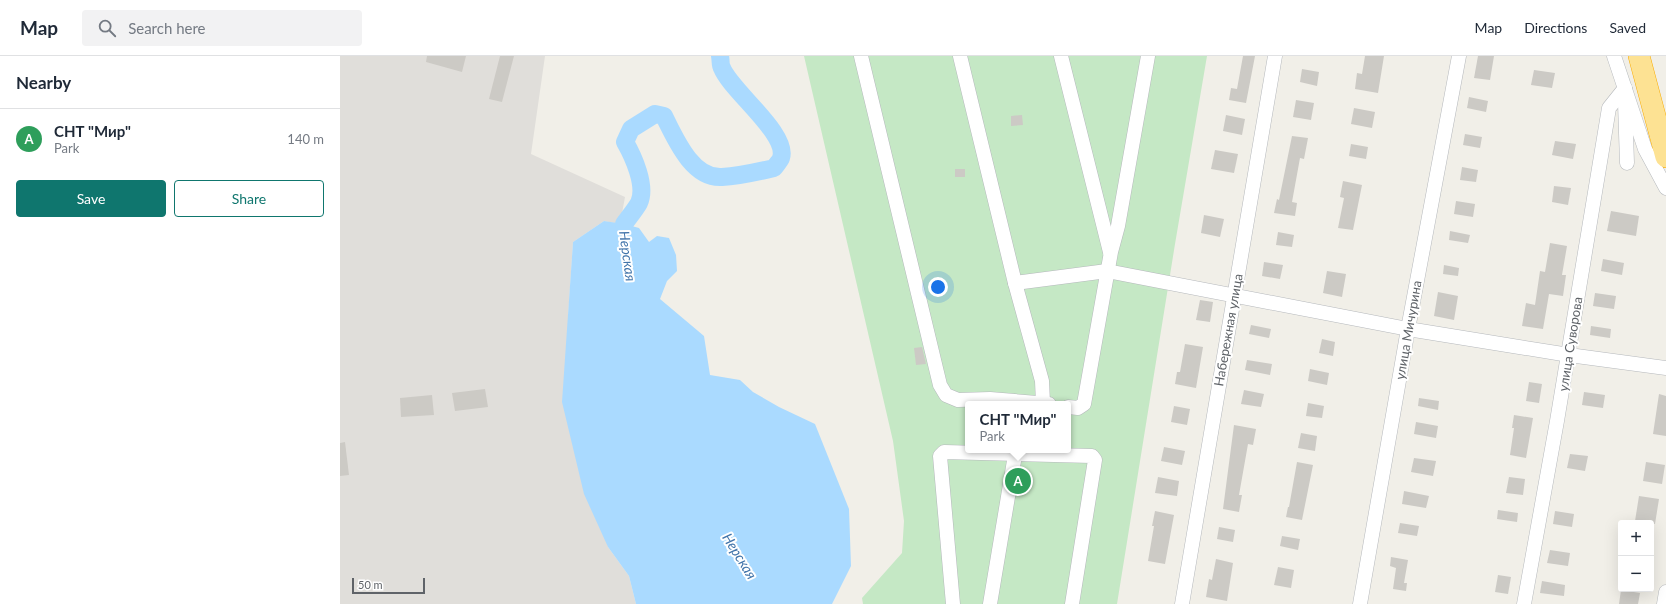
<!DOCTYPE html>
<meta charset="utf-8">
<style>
body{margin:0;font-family:Lato,sans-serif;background:#f2f2f3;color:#1f2937}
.controls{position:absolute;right:12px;bottom:12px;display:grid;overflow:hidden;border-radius:4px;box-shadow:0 4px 16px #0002}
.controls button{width:36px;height:36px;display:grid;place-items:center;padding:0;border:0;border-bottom:1px solid #e0e1e3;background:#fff;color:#1f2937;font:20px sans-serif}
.scale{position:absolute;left:12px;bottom:10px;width:73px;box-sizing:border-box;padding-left:4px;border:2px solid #5f6368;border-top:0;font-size:11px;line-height:14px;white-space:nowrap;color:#5f6368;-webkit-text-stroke:3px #fff;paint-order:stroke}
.you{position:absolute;left:598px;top:231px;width:14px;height:14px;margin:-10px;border:3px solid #fff;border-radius:50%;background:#1a73e8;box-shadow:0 0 0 6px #1a73e833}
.badge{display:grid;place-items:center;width:26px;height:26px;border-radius:50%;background:#0f766e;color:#fff;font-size:13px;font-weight:700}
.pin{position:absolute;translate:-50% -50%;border:2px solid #fff;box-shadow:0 1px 4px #0006}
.popup{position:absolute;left:625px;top:345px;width:106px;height:52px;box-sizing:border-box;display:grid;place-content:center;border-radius:4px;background:#fff;filter:drop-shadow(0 1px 3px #0005);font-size:13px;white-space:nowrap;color:#747a83}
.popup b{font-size:15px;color:#1f2937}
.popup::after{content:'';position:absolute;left:50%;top:100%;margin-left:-8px;border:8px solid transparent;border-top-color:#fff}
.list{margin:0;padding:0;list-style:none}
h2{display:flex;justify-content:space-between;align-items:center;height:52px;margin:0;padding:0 16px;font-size:17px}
h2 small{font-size:13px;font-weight:400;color:#747a83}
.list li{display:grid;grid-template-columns:26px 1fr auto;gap:12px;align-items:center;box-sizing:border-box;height:60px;padding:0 16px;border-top:1px solid #e0e1e3}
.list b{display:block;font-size:15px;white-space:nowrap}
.list p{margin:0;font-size:13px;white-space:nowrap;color:#747a83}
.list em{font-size:13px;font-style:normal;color:#747a83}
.actions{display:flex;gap:8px;padding:12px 16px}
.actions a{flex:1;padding:9px 0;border:1px solid #0f766e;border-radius:4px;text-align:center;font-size:14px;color:#0f766e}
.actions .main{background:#0f766e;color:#fff}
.icon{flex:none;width:22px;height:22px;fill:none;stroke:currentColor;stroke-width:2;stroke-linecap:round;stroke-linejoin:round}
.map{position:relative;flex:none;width:1326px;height:548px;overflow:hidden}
header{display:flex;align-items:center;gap:24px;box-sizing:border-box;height:56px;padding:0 20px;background:#fff;border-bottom:1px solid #e0e1e3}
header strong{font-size:19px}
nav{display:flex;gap:22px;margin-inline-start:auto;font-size:14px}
.search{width:280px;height:36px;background:#f2f2f3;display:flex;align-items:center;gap:10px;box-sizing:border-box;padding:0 14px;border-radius:4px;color:#747a83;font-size:15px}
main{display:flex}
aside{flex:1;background:#fff}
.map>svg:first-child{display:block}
.industrial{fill:#e0deda}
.green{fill:#c5e8c5;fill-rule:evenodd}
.water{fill:#aadaff}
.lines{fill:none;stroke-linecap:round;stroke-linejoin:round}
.river{stroke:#aadaff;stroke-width:18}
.building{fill:#cccac5}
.minor-casing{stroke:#b5b8bc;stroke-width:15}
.highway-casing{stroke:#f9ab00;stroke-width:22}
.minor{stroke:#fff;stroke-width:14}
.highway{stroke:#fde293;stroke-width:21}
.labels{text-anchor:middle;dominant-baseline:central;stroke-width:4;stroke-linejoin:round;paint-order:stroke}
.street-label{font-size:13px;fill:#5f6368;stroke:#fff}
.water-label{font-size:14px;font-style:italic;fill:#4174aa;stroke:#fff}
</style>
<header>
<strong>Map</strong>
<div class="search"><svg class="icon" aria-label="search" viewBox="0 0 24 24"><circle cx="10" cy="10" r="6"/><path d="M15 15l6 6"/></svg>Search here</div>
<nav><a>Map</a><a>Directions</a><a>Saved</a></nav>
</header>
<main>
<aside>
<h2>Nearby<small></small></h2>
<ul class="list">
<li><span class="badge" style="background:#2e9e5b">A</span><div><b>СНТ &quot;Мир&quot;</b><p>Park</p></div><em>140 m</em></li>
</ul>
<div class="actions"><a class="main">Save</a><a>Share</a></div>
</aside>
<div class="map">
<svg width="1326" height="548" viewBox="0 0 1326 548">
<rect width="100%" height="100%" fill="#f1efe8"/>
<!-- industrial -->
<polygon class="industrial" points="0,0 205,0 191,98 285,141 280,168 264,165 233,186 228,262 268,491 289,520 296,548 0,548"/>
<!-- green -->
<path class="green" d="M464 0H867L835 188 777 548H523L522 542 562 497 564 465 553 385ZM628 348H728V394H628Z"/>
<!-- water -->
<polygon class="water" points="264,165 284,168 299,172 309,186 317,180 329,182 336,199 337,215 327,225 320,243 364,280 370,319 400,324 413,336 439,351 475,368 509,453 511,510 492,548 296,548 289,520 268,491 244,438 222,346 233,186"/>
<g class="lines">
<!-- river -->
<path class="river" d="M287 191 284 168C289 161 295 154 299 147 307 130 293 100 285 86L291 73 315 58 324 60C335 82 352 123 382 121 400 120 417 116 434 112 436 109 440 105 441 102 449 78 391 35 382 12 380 9 381 4 380 0"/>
</g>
<!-- building -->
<g class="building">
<polygon points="87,0 126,0 122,16 86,6"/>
<polygon points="160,0 174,0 162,46 149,43"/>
<polygon points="903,0 915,0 906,47 889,44 891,32 897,33"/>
<polygon points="1025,0 1044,0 1038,37 1015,33 1017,17 1022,18"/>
<polygon points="1138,0 1154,0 1150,24 1134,22"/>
<polygon points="962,13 979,16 977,30 960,26"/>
<polygon points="1194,14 1215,17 1212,32 1191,29"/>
<polygon points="1129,41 1148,45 1146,56 1127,52"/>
<polygon points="956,44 974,47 971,64 953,61"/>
<polygon points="1014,52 1035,56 1032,72 1011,68"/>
<polygon points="682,59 683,69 671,70 671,60"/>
<polygon points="886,59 905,63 902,79 883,75"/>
<polygon points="1125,78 1142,81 1140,92 1123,89"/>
<polygon points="952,80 968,82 964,103 960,102 952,146 957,147 955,160 934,157 937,143 939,144"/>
<polygon points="1215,85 1236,88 1233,103 1212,99"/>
<polygon points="1011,88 1028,91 1026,103 1009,100"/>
<polygon points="875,94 898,98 894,117 871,113"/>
<polygon points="1122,111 1138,114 1136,126 1120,124"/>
<rect x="615" y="113" width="10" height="8"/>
<polygon points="1003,125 1022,129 1013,174 998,172 1004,142 1000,141"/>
<polygon points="1214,130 1231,132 1228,149 1212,146"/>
<polygon points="1116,145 1135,148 1133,161 1114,158"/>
<polygon points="1271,155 1299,160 1296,180 1267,175"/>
<polygon points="864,159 884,163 880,181 861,177"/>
<polygon points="1110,175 1130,179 1128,187 1109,184"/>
<polygon points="938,176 954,179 952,191 936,189"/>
<polygon points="1210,187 1227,190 1222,219 1226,219 1223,240 1209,238 1203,273 1182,270 1186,247 1195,249 1200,215 1205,216"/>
<polygon points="1263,203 1284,207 1282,219 1261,215"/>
<polygon points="924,206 943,209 940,223 922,220"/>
<polygon points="1104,209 1119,212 1118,220 1103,218"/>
<polygon points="987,215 1006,218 1002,241 983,237"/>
<polygon points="1098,236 1118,240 1114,264 1094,260"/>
<polygon points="1255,237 1276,240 1274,253 1253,250"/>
<polygon points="860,244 873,246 870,266 856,264"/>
<polygon points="911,269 931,273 929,282 909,278"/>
<polygon points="1251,270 1271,273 1270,282 1250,279"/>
<polygon points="982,283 995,286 993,300 979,297"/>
<polygon points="845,288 863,291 856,332 835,328 837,316 840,316"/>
<polygon points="582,291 586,308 576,309 574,292"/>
<polygon points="907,304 932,308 930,319 905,314"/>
<polygon points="970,313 989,317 987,329 968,325"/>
<polygon points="1189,326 1202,328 1199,347 1186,345"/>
<polygon points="145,333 148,351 115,355 112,337"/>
<polygon points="904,334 924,338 921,351 901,348"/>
<polygon points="1244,336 1265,339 1263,352 1242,349"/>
<polygon points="1319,338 1326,340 1326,380 1313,378"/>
<polygon points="92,339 94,359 61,361 60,342"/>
<polygon points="1079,342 1099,345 1098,354 1078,350"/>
<polygon points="968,347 984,350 982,362 966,360"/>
<polygon points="834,350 850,353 847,369 831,366"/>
<polygon points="1174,359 1193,362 1186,402 1170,399 1174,372 1172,372"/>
<polygon points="1076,366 1098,370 1096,382 1074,378"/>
<polygon points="894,369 916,373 913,389 908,388 899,439 902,439 899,456 883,453"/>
<polygon points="961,377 977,380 975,395 958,392"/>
<polygon points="5,386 9,419 0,420 0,387"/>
<polygon points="824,391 845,395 842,409 821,405"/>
<polygon points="1230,398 1248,400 1245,415 1227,412"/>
<polygon points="1074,402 1096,405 1093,420 1071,416"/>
<polygon points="957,406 973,409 962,464 946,461 948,451 949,451"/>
<polygon points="1306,406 1325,409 1322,428 1303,425"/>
<polygon points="818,421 839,425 837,440 815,437"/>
<polygon points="1169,421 1185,423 1183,439 1166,437"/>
<polygon points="1064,435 1089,440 1086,452 1062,448"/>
<polygon points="1299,440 1319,443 1315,468 1295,465"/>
<polygon points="1158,454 1178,457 1177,466 1157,463"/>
<polygon points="815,455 834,459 825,508 808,505 814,470 812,470"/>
<polygon points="1215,455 1234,458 1232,471 1213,468"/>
<polygon points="1060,467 1079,470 1077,480 1058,477"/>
<polygon points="879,471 895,474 893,486 877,483"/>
<polygon points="942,480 960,483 958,494 940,490"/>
<polygon points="1210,494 1230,497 1228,510 1207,507"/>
<polygon points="1051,501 1068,504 1064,527 1067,527 1066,535 1053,533 1056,512 1050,510"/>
<polygon points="876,503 893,507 887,545 866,541 869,523 872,524"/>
<polygon points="938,511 954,514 951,532 934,529"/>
<polygon points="1158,519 1171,521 1168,538 1155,536"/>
<polygon points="1202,525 1225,529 1224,540 1200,537"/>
<polygon points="1281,534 1300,537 1298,548 1279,548"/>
</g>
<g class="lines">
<!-- minor casing -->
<g class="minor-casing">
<g id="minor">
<polyline points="521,0 600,329 606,339 618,344 650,343 709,348"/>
<polyline points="620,0 675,227 702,325 703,347"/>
<polyline points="721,0 770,196"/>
<polyline points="1274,0 1305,93 1326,132"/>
<polyline points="1285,47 1287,107"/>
<polyline points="675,227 767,215 1068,273 1229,299 1326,312"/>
<polyline points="728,351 738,352 744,348 771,196 778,170 808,0"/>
<polyline points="613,548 600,400 604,396 752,400 755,404 732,548"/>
<polyline points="650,548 675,399"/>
<polyline points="842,548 935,0"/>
<polyline points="1020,548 1068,273 1119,0"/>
<polyline points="1184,548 1217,365 1269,52 1285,32"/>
<polyline points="1324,548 1326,536"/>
</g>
</g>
<!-- highway casing -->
<g class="highway-casing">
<polyline id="highway" points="1299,0 1326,101"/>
</g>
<!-- minor -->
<use href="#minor" class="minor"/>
<!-- highway -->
<use href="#highway" class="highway"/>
</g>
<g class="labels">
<!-- street labels -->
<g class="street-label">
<text transform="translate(888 274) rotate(-80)">Набережная улица</text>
<text transform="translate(1068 274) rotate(-80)">улица Мичурина</text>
<text transform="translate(1230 288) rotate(-81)">улица Суворова</text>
</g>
<!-- water labels -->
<g class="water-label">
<text transform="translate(288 200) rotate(82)">Нерская</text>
<text transform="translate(400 500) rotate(58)">Нерская</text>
</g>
</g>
</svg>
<div class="controls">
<button>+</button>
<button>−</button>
</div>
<div class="scale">50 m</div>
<div class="you"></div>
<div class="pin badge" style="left:678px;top:425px;background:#2e9e5b">A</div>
<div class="popup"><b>СНТ &quot;Мир&quot;</b>Park</div>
</div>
</main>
